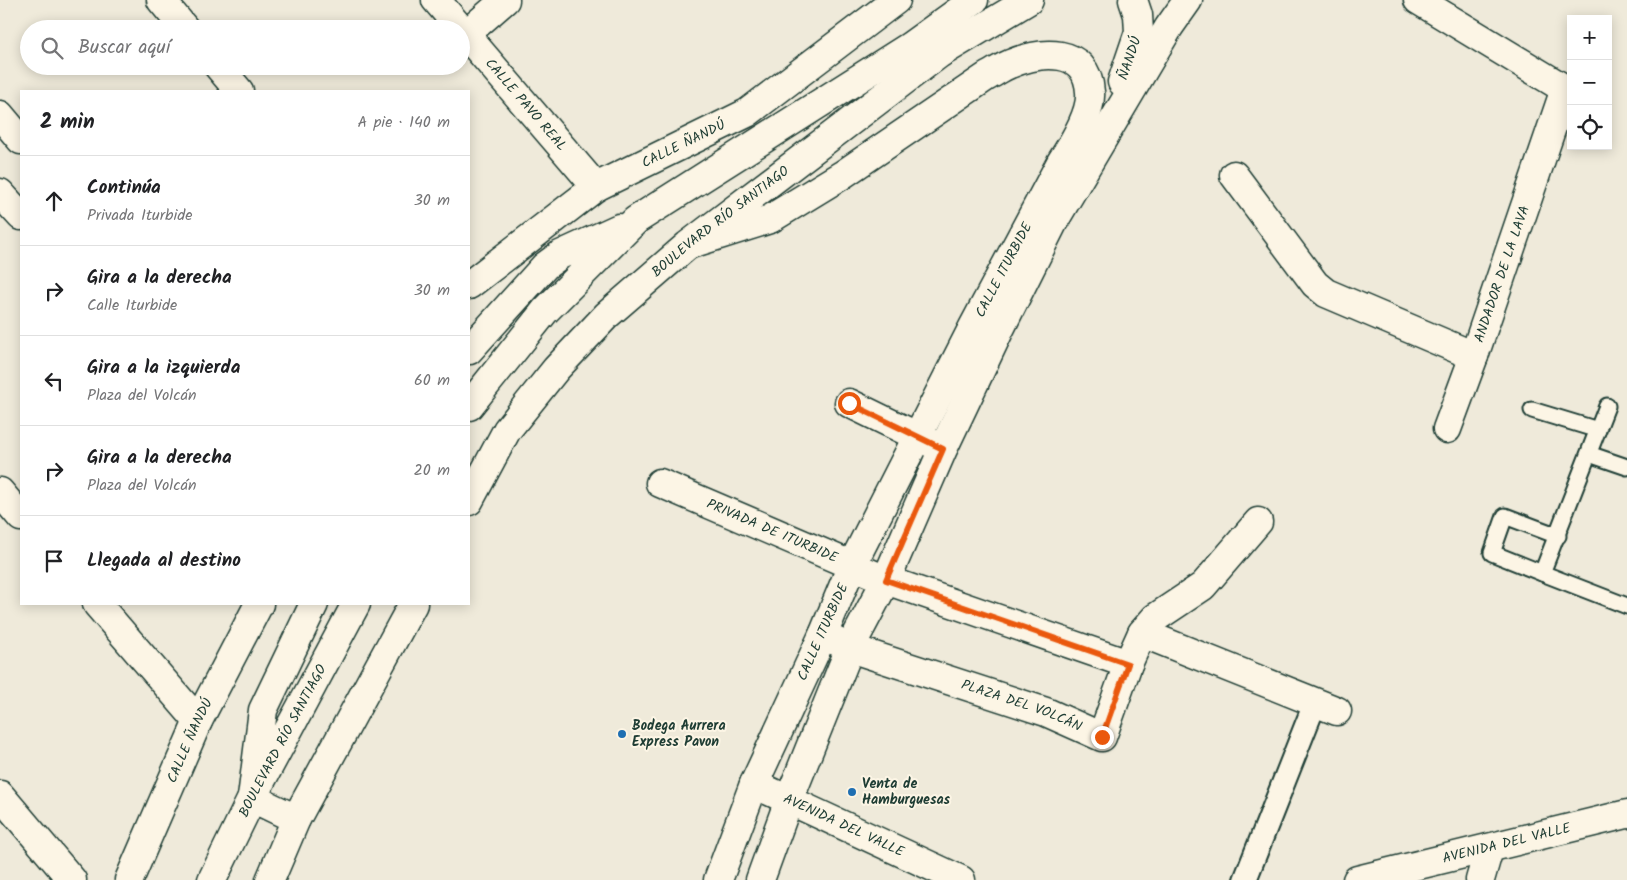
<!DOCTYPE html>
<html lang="es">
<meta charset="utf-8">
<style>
body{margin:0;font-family:Kalam,sans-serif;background:#f6f6f6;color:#202124}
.controls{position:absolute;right:15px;top:15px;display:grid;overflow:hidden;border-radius:0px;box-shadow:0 2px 12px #0003}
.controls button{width:45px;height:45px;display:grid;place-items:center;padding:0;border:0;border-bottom:1px solid #e0e0e0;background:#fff;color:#202124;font:25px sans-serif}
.stop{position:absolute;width:15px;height:15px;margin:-11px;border:4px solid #ea580c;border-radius:50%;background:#fff}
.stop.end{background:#ea580c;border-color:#fff;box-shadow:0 1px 5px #0008}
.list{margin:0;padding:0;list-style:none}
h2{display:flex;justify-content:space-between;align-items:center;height:65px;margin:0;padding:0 20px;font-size:21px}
h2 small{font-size:16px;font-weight:400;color:#757577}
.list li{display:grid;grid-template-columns:32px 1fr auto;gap:15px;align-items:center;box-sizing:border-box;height:90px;padding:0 20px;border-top:1px solid #e0e0e0}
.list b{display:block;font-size:19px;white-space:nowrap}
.list p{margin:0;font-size:16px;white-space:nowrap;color:#757577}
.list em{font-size:16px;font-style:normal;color:#757577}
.icon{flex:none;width:28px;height:28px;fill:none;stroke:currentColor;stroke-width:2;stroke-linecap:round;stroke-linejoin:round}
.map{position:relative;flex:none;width:1627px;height:880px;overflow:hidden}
.search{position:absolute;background:#fff;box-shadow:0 2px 12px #0003;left:20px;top:20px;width:450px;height:55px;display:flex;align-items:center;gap:12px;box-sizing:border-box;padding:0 18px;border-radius:28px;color:#757577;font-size:19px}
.panel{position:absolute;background:#fff;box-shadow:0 2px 12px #0003;left:20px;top:90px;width:450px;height:515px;border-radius:0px}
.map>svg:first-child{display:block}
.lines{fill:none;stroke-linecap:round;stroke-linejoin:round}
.service-casing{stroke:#1f3d34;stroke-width:19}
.pedestrian-casing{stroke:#1f3d34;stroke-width:26}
.minor-casing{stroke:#1f3d34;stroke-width:31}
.tertiary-casing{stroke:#1f3d34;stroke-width:31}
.primary-casing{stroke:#1f3d34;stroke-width:31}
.service{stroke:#fcf5e5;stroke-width:15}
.pedestrian{stroke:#fcf5e5;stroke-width:22}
.minor{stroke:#fcf5e5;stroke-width:28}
.tertiary{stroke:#fcf5e5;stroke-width:28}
.primary{stroke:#fcf5e5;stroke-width:28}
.route{stroke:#ea580c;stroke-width:6}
.poi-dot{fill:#1f6fb2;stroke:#fcf5e5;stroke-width:2}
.labels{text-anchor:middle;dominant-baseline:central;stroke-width:4;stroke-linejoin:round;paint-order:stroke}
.street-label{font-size:14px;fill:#1f3d34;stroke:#fcf5e5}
.poi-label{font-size:14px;font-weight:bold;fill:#1f3d34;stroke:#fcf5e5;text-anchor:start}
</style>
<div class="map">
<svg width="1627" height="880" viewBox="0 0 1627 880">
<rect width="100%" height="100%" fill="#efeada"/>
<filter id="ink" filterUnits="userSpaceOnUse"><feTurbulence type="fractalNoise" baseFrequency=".02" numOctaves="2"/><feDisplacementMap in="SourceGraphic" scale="10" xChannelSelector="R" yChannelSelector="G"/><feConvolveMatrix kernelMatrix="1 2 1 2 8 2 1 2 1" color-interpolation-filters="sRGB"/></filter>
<g filter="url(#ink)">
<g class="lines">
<!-- service casing -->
<g class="service-casing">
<g id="service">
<polyline points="1607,406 1542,573 1627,606"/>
<polyline points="1532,410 1598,430"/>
<polyline points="1589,454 1627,467"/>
<polyline points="1542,573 1492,553 1505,516 1558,536"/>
</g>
</g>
<!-- pedestrian casing -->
<g class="pedestrian-casing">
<polyline id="pedestrian" points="1245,880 1315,703"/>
</g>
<!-- minor casing -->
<g class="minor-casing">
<g id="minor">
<polyline points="161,0 185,29"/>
<path id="s1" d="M436 0 596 187"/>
<polyline points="1418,0 1565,89 1474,356 1447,429"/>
<polyline points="466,34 505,0"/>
<polyline points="218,66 239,91"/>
<polyline points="1234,175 1315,284 1326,293 1474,356"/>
<polyline points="849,403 939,447"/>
<path id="s2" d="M660 483 886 580 1128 664"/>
<polyline points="0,492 21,517"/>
<polyline points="97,604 198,721"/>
<polyline points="1142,633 1337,711"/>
<path id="s3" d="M823 635 850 648 1046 712 1102 737 1128 664 1142 633 1155 618 1203 586 1258 522"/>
<polyline points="0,795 72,880"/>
<path id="s4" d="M129 880 198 721 259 604"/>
<polyline points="718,880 754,784"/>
<polyline points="760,880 789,800"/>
<polyline points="1480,880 1489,849"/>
</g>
</g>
<!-- tertiary casing -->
<g class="tertiary-casing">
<g id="tertiary">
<path id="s5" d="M1122 82 1139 32 1138 15 1133 0"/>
<polyline points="0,115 21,140"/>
<polyline points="0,193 21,216"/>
<path id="s6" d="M691 244 770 219 842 175 986 77C994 73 1002 67 1010 64 1041 51 1087 46 1090 92 1092 113 1072 145 1061 162L973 327 852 565 823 635 754 784 961 880"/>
<path id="s7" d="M469 285 596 187 747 113 896 0"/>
<polyline points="789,800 850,648 886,580 943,449 1000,329 1054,221 1169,27 1188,0"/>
<path id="s8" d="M1357 880 1627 814"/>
</g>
</g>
<!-- primary casing -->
<g class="primary-casing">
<g id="primary">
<polyline points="469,350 545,266 560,255 619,228"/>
<polyline points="469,406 545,311 636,220 910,46 974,0"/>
<path id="s9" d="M469 501 507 430 556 369 607 315 688 245 939 54 1029 0"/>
<polyline points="296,819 252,798 263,710 314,604"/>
<path id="s10" d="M212 880 252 798 356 604"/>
<polyline points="270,880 296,819 413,604"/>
</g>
</g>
<!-- service -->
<use href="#service" class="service"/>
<!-- pedestrian -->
<use href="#pedestrian" class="pedestrian"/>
<!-- minor -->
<use href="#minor" class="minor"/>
<!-- tertiary -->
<use href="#tertiary" class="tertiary"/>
<!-- primary -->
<use href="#primary" class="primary"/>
</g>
</g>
<g class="lines" filter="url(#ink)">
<!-- route -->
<polyline class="route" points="849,403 943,449 886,580 1128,664 1102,737"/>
</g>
<!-- markers -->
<g class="poi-dot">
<circle cx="622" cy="734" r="5"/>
<circle cx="852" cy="792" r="5"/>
</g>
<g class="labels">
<!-- street labels -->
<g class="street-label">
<text stroke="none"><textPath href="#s5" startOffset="25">ÑANDÚ</textPath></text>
<text stroke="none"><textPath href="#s1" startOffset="138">CALLE PAVO REAL</textPath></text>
<text stroke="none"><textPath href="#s7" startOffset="258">CALLE ÑANDÚ</textPath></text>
<text stroke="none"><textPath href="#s9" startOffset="380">BOULEVARD RÍO SANTIAGO</textPath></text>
<text transform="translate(1004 270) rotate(-62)">CALLE ITURBIDE</text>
<text transform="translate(1502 274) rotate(-71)">ANDADOR DE LA LAVA</text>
<text stroke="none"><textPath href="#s2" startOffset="122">PRIVADA DE ITURBIDE</textPath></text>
<text transform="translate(823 632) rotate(-66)">CALLE ITURBIDE</text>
<text stroke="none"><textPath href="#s3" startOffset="211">PLAZA DEL VOLCÁN</textPath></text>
<text stroke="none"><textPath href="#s4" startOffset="152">CALLE ÑANDÚ</textPath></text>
<text stroke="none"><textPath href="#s10" startOffset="156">BOULEVARD RÍO SANTIAGO</textPath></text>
<text stroke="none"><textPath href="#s6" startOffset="1341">AVENIDA DEL VALLE</textPath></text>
<text stroke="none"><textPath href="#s8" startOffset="154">AVENIDA DEL VALLE</textPath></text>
</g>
<!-- poi labels -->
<g class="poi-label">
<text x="632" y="726">Bodega Aurrera<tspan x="632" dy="16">Express Pavon</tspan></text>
<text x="862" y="784">Venta de<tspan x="862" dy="16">Hamburguesas</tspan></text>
</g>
</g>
</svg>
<div class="controls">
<button>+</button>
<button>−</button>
<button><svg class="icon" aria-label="locate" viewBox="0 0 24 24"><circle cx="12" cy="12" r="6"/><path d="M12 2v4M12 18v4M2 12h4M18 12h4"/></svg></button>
</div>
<div class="stop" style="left:849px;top:403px"></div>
<div class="stop end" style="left:1102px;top:737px"></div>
<div class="search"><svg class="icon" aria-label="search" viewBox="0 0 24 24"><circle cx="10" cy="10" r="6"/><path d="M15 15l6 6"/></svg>Buscar aquí</div>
<section class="panel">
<h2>2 min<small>A pie · 140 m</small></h2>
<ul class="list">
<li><svg class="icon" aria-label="ahead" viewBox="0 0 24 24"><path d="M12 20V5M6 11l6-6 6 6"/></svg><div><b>Continúa</b><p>Privada Iturbide</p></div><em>30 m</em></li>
<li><svg class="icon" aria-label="right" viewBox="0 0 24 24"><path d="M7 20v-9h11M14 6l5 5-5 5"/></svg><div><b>Gira a la derecha</b><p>Calle Iturbide</p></div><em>30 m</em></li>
<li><svg class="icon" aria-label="left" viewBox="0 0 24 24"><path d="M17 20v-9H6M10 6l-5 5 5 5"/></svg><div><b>Gira a la izquierda</b><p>Plaza del Volcán</p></div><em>60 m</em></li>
<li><svg class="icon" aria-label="right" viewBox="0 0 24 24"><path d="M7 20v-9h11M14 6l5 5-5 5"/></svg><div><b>Gira a la derecha</b><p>Plaza del Volcán</p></div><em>20 m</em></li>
<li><svg class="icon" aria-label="arrive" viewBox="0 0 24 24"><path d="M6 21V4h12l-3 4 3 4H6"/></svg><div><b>Llegada al destino</b></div></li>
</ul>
</section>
</div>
